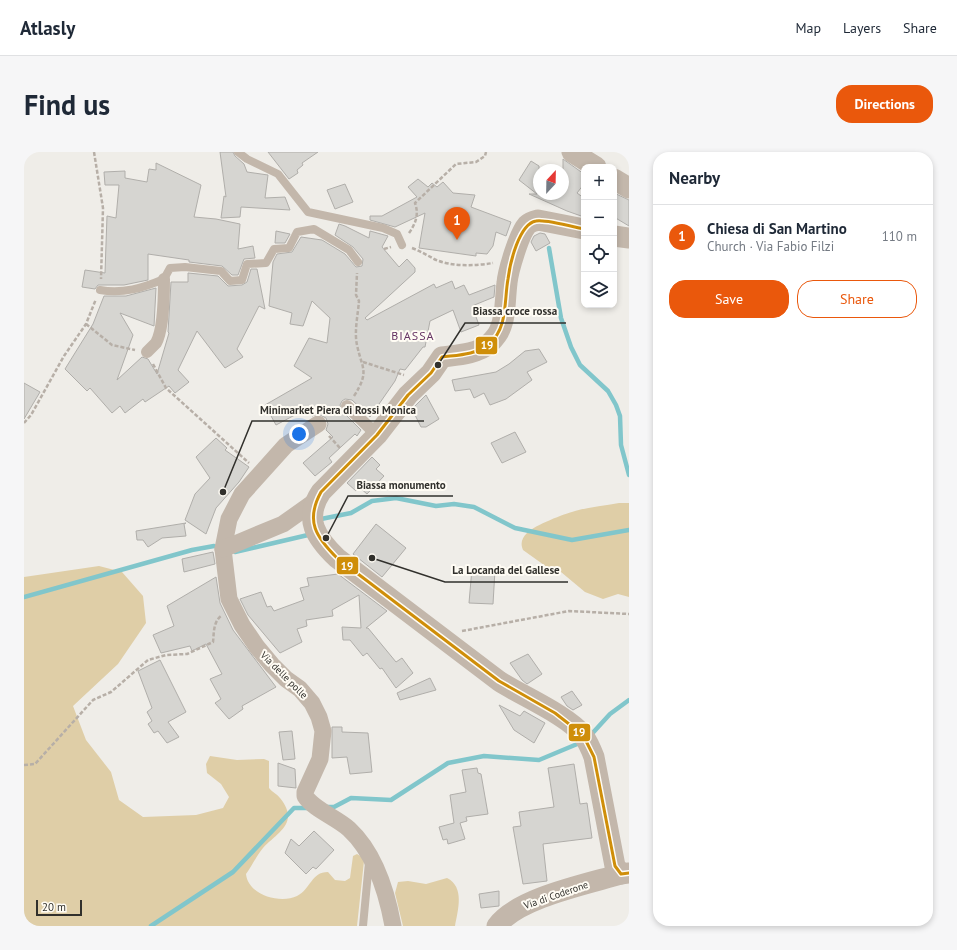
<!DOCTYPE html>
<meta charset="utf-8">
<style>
body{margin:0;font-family:"PT Sans",sans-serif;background:#f6f6f7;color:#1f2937}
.controls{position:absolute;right:12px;top:12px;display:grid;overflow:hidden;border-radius:8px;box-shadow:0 2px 6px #0003}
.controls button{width:36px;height:36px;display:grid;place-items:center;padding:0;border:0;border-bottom:1px solid #e0e1e3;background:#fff;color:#1f2937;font:20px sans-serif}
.compass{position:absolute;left:509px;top:12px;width:36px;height:36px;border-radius:50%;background:#fff;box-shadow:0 2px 6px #0003;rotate:22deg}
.scale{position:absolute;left:12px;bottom:10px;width:46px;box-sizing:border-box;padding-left:4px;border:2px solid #31302c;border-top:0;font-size:11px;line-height:14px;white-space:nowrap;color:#31302c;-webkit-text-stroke:3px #fffcf4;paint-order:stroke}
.you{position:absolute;left:275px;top:282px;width:14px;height:14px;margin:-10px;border:3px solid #fff;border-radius:50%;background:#1a73e8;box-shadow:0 0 0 6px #1a73e833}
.badge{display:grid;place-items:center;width:26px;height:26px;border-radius:50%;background:#ea580c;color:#fff;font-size:13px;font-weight:700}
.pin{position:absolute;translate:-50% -33px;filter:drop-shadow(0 1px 2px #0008)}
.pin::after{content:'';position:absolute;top:21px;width:14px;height:12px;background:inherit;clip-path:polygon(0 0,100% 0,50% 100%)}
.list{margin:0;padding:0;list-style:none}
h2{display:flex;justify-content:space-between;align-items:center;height:52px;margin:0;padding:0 16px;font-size:17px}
h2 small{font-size:13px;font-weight:400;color:#747a83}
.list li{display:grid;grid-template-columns:26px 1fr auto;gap:12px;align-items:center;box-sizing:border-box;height:64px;padding:0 16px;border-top:1px solid #e0e1e3}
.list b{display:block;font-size:15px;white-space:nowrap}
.list p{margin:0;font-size:13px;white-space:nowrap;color:#747a83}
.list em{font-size:13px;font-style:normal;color:#747a83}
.actions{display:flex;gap:8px;padding:12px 16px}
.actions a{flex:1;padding:9px 0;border:1px solid #ea580c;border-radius:16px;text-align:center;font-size:14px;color:#ea580c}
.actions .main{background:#ea580c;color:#fff}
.icon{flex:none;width:22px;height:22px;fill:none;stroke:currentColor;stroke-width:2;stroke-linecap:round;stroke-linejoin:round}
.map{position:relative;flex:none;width:605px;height:774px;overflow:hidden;border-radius:16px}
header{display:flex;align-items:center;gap:24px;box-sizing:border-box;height:56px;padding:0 20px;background:#fff;border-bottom:1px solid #e0e1e3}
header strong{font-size:19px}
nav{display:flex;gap:22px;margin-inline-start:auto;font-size:14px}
.intro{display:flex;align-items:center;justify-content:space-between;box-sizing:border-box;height:96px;padding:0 24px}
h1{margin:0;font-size:28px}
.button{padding:10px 18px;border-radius:16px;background:#ea580c;color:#fff;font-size:14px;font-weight:700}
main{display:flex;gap:24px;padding:0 24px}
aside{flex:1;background:#fff;border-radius:16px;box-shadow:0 2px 6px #0003}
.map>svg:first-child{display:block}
.forest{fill:#dfcea7}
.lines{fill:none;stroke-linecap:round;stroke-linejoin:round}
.stream{stroke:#81c6cb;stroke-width:4.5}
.building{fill:#d6d5d1;stroke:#b0aeaa}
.path{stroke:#b7afa7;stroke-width:2.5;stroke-dasharray:4 2;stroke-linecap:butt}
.service{stroke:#c3b7ab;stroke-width:8}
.pedestrian{stroke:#c3b7ab;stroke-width:12}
.minor{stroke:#c3b7ab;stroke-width:17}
.tertiary{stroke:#c3b7ab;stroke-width:21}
.bus-1-casing{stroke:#fffcf4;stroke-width:6}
.bus-1{stroke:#cf8e09;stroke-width:3}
.labels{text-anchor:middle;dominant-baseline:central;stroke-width:4;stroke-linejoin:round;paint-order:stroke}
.street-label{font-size:10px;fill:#31302c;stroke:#fffcf4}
.quarter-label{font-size:12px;letter-spacing:1px;fill:#663465;stroke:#fffcf4}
.leader{fill:none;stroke:#31302c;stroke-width:1.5}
.callout-dot{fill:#31302c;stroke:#fffcf4;stroke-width:1.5}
.callout-label{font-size:11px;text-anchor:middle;font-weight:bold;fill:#31302c;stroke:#fffcf4;stroke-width:4;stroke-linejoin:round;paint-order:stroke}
.line-badge{stroke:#fffcf4;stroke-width:1.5}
.badge-label{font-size:11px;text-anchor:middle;font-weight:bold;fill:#fff}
</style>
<header>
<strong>Atlasly</strong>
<nav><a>Map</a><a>Layers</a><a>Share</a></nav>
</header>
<div class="intro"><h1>Find us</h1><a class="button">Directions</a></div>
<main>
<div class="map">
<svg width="605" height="774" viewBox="0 0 605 774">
<rect width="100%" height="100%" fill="#efede8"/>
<!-- forest -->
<g class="forest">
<path d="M595 351H605V445L594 442 579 447 561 440 537 420 527 418 499 398C496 391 498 386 503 381 511 373 540 362 551 359 565 355 580 354 595 351Z"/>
<path d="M75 414 98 420 119 444 122 471 94 512 49 554 62 588 87 620 95 648 119 665 172 663 199 656 205 645 197 632 183 621 182 612 186 604 213 608 240 607 245 609V636C248 640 253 642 256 646 276 671 254 680 239 696 233 703 228 714 222 722 224 743 256 752 273 744 287 737 287 720 304 720L311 728 321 729 326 726 329 704 333 702 338 705 340 709 333 774H0V425Z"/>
<path d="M423 726C441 735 434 758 431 774H379L371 741 374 730 384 729 402 732Z"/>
</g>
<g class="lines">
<!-- stream -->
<g class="stream">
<polyline points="525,96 537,166 547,195 556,213 584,239 592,253 596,264 597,293 605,323"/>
<polyline points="296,369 297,367 327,361 348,349 372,346 412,354 430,352 450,355 491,376 548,388 605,378"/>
<polyline points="211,400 284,383"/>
<polyline points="0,445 168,398 190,394"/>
<polyline points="565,585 586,562 605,548"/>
<polyline points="303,655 310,655 327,646 367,648 424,611 460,604 515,608 558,590"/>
<polyline points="127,774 209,720 270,656 286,656"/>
</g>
</g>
<!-- building -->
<g class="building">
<polygon points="196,0 209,0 211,4 220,12 223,20 244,23 241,46 261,45 266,58 217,55 216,65 197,66 200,44 202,45"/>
<polygon points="244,0 294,0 278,11 279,13 273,18 274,21 265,27"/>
<polygon points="539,7 560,22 560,32 553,41 560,46 560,65 543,59 505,42 513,42 495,28 507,9 515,14 515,42 539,42"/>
<polygon points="132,11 177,33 170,65 192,67 216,72 214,97 229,94 231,106 220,107 214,123 208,123 198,114 165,110 165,108 124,102 124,128 100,133 74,133 71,137 58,135 61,118 81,121 83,64 92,66 95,33 81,33 80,20 101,19 101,26 123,30 125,17 132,18"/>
<polygon points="394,27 404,35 408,31 413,35 419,30 429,41 451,43 447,55 487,70 482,84 472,80 469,94 463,102 452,101 452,104 395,96 401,61 371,75 346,68 346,64 358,64 393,45 384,35"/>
<polygon points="321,32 329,50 311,57 303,38"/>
<polygon points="590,41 605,48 605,74 590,65"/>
<polygon points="315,72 321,74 345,86 346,79 364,84 358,95 375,115 383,107 391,116 391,120 341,166 343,168 410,132 412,136 428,129 431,137 440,133 445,143 471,133 470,145 448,154 455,173 437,180 429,158 406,169 401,195 399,195 381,218 376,217 371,229 346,265 328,248 321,247 318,249 316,253 318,259 337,278 333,284 331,282 305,306 308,310 291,324 279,311 309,285 302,278 304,272 302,266 294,262 288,264 284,256 252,273 241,253 288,226 270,214 285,186 303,191 306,166 288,149 279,174 266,172 268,161 245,154 249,110 253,102 268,100 277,85 298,88 321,102 332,115 338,114 339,107 329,95 311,83"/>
<polygon points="252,79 266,82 261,91 251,91"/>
<polygon points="516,81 521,82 526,91 512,99 507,90 510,84"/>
<polygon points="227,117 233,117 241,157 235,154 213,197 219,205 201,216 173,179 154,218 165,230 151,241 145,234 121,250 119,247 101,261 96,254 88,261 66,236 63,239 41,217 69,172 80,144 102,144 132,136 130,174 96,161 109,183 93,228 118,205 124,207 133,222 145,181 144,180 147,130 164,130 164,121 194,124 204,134 218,133 223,130"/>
<polygon points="515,197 523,210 503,220 508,228 482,247 466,253 460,241 450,246 446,237 431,239 428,228 472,220 485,212 501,199"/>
<polygon points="0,231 16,240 0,267"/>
<polygon points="402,243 415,267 402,275 397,275 388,257"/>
<polygon points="491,280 502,300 478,311 467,291"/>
<polygon points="192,286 203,296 201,298 225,315 215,330 192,356 182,382 161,368 171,342 186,326 172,305"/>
<polygon points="348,305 356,313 352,317 360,324 343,342 335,335 332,339 323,331"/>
<polygon points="162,371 160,372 162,384 138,386 124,395 119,388 113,388 112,379"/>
<polygon points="352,372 382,396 358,425 329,402"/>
<polygon points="189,400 191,412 160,420 158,407"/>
<polygon points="448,416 471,418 469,452 445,451"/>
<polygon points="314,422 363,459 342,476 344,476 372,510 378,506 389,521 372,536 358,516 356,517 343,501 339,504 326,488 319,488 318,475 337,476 335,443 308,458 309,464 282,468 283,474 273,477 278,490 256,501 224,463 216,447 237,440 243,455 247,454 250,459 280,448 276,436 285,434 283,426"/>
<polygon points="192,425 196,451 209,478 252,535 218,554 219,557 205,567 191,551 197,547 186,527 198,522 182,492 168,499 166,494 137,501 129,483 150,474 143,454"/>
<polygon points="504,502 518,522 503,532 498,528 486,511"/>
<polygon points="136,508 162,560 144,570 155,585 143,591 134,579 130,581 124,572 128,569 123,560 128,556 114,519"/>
<polygon points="406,526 412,538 376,548 373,541"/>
<polygon points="548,539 558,553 549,558 543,554 537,545"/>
<polygon points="475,553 496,564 500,559 521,571 510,591 490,578"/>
<polygon points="308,575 318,575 318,580 344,581 348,620 326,622 323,605 308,606"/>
<polygon points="268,579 271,607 259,608 255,580"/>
<polygon points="254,611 271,617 272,636 254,634"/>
<polygon points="550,612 556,652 563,651 568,686 519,692 523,729 499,732 489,675 497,674 495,660 530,655 524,616"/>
<polygon points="453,616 454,621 457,622 464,662 442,665 443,669 436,671 441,687 424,692 423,687 419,688 415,675 430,671 426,643 442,640 438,618"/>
<polygon points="290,679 310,698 292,717 289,715 282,722 261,701 267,687 275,694"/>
<polygon points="475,739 475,754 457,756 455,742"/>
</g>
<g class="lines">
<!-- path -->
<g class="path">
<polyline points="70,0 79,56 77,127"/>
<path d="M385 81C392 71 395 62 391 51L432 12 452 10 461 4 462 0"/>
<path d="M388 96C396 99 403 103 410 107 427 115 451 114 469 111"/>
<polyline points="360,97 367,95"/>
<polyline points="62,172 88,193 111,198"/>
<polyline points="339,210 380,223"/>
<polyline points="129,212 142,236 225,311"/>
<path d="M330 244C346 219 338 217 333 193 330 180 334 162 335 149L332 143 333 121"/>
<polyline points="0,271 7,263 40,204 62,172 72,147"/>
<polyline points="305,284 316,296"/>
<polyline points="438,479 545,459 605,462"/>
<path d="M0 613 11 612 69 548 87 540 124 508 142 503 163 502 189 490C190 482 189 470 197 464"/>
</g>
<!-- service -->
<g class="service">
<polyline points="214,0 223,7 254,22 284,60 359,76 373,82 378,93"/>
<path d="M76 138C99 142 119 136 140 127L146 116 161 115 197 119 206 129 218 128 223 112 242 111 250 97 265 96 273 80 290 77 325 98 334 110"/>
<polyline points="339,774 345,710"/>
</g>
<!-- pedestrian -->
<g class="pedestrian">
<path d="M123 200C126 197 129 194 132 191 140 177 140 143 140 127"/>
<polyline points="323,254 353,283"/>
</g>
<!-- minor -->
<g class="minor">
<path d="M294 272 262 293 218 342 205 367 199 397 205 447 218 473 233 495 248 513 262 527 276 537 288 551 295 565 299 579 296 607 281 640V644C289 657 313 666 325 677 351 701 363 741 369 774"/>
<polyline points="199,397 259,372 290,350"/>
</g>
<!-- tertiary -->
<g class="tertiary">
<polyline points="548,0 572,15"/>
<polyline points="590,27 605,36"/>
<path d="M560 77 514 68C510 69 506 70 503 73 495 82 484 119 483 131 481 146 482 164 476 177 474 183 469 188 465 192 453 202 433 203 418 205L407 221 384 243 353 283 297 340C279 367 292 386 313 406L475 529C498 544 543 563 559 583 564 590 567 597 570 605L591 714 597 722 605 721"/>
<polyline points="590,84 605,86"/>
<path d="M473 774C493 746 563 732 597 722"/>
</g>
<!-- bus-1 casing -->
<g class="bus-1-casing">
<path id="bus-1" d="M560 77C550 75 521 67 512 69 495 72 486 111 484 127 480 149 484 176 465 192 452 203 433 203 418 205L407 221 384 243 353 283 297 340C281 369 292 385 313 406L475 529 531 561 559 583 570 605 591 714 597 722 605 721"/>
</g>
<!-- bus-1 -->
<use href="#bus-1" class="bus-1"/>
</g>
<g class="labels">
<!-- street labels -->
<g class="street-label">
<text transform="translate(260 523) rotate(45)">Via delle polle</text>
<text transform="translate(532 743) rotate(-19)">Via di Coderone</text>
</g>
<!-- quarter labels -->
<g class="quarter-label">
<text x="389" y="183">BIASSA</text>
</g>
</g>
<!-- callouts -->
<path class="leader" d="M414 213L441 171H542M199 340L228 269H400M302 386L324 344H429M348 406L421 430H544"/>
<g class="callout-dot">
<circle cx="414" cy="213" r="4"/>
<circle cx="199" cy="340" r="4"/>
<circle cx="302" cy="386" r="4"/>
<circle cx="348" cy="406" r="4"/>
</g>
<g class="callout-label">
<text x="491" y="163">Biassa croce rossa</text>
<text x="314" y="262">Minimarket Piera di Rossi Monica</text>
<text x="377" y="337">Biassa monumento</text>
<text x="482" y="422">La Locanda del Gallese</text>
</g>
<g class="line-badge">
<rect x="451" y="184" width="23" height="19" rx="4" fill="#cf8e09"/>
<rect x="312" y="404" width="23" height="19" rx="4" fill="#cf8e09"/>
<rect x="544" y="571" width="23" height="19" rx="4" fill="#cf8e09"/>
</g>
<g class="badge-label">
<text x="463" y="197">19</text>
<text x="323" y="418">19</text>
<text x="555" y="584">19</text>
</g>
</svg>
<div class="controls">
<button>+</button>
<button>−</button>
<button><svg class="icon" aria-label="locate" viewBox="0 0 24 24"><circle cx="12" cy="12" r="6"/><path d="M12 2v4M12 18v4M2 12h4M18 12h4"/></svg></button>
<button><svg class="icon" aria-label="layers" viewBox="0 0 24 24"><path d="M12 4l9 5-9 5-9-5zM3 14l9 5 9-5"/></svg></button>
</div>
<svg class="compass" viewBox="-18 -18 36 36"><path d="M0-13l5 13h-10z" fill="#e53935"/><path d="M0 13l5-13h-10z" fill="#747a83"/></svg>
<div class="scale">20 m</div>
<div class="you"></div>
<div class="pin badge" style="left:433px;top:88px">1</div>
</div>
<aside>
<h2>Nearby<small></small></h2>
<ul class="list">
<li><span class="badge">1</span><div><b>Chiesa di San Martino</b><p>Church · Via Fabio Filzi</p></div><em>110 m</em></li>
</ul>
<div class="actions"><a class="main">Save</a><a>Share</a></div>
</aside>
</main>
